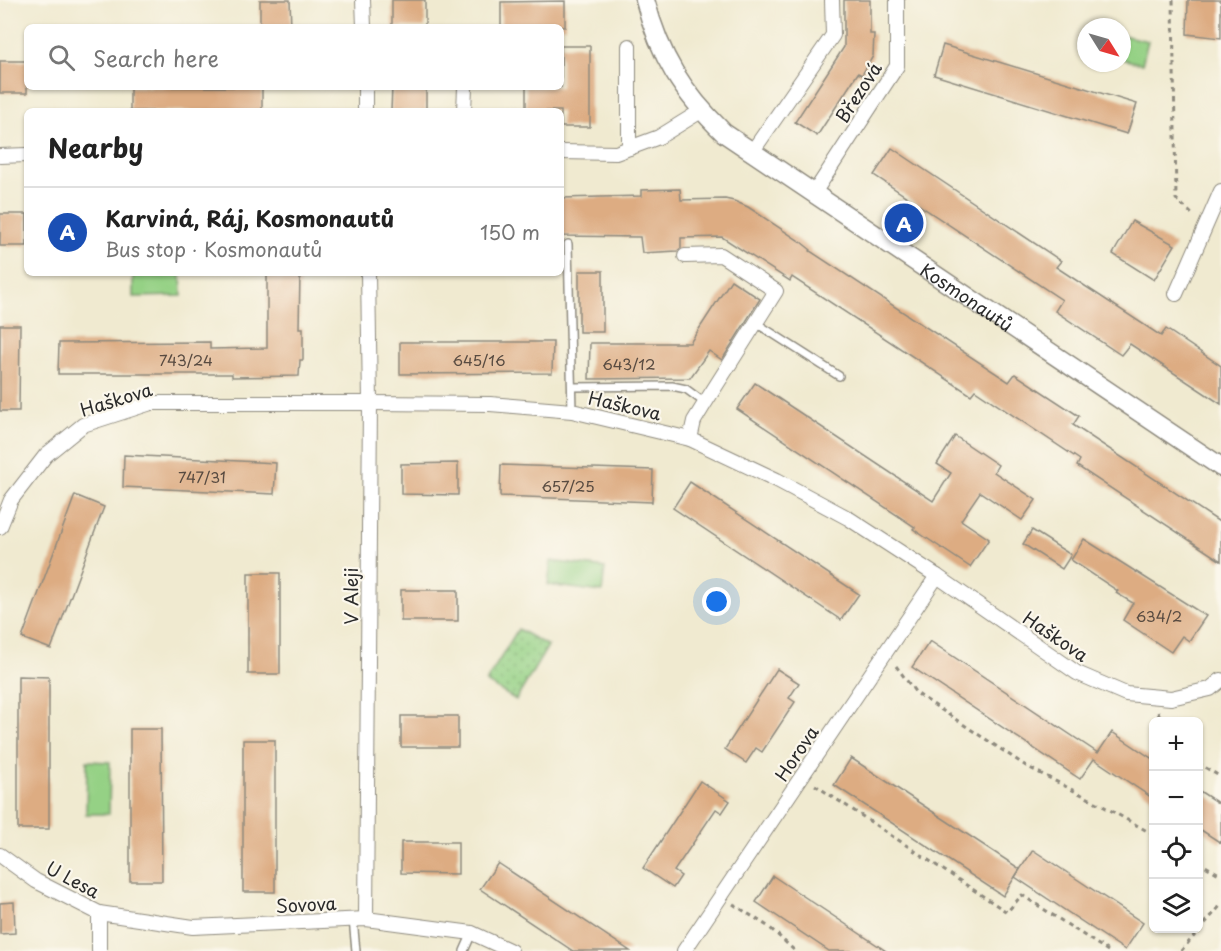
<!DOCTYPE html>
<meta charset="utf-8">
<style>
body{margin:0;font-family:"Playpen Sans",sans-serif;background:#f2f2f2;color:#222}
.controls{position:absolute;right:18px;bottom:18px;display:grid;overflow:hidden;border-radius:9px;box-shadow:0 2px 4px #0004}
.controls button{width:54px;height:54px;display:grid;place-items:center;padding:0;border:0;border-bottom:2px solid #e0e0e0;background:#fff;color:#222;font:30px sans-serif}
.compass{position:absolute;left:1077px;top:18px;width:54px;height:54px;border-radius:50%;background:#fff;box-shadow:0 2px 4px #0004;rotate:127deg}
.you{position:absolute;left:717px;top:602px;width:21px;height:21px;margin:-15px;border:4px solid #fff;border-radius:50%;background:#1a73e8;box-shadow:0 0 0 9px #1a73e833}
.badge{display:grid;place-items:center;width:39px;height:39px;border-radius:50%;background:#d93025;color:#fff;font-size:20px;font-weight:700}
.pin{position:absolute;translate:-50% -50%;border:3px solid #fff;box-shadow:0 2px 6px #0006}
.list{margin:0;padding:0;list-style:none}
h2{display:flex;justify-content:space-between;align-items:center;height:78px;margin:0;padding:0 24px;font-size:26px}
h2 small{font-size:20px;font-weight:400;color:#767676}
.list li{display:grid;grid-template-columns:39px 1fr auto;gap:18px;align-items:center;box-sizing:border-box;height:90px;padding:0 24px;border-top:2px solid #e0e0e0}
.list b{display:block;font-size:22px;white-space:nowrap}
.list p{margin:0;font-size:20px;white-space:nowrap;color:#767676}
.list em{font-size:20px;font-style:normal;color:#767676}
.icon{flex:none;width:33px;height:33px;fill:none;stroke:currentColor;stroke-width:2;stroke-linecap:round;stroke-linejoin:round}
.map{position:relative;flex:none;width:1221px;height:951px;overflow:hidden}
.search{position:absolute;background:#fff;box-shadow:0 2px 4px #0004;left:24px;top:24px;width:540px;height:66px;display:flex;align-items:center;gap:15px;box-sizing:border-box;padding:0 21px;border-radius:9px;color:#767676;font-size:22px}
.panel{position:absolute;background:#fff;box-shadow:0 2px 4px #0004;left:24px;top:108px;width:540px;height:168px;border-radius:9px}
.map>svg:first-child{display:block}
.park{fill:url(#park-dots);stroke:#607e58;stroke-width:1.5}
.pitch{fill:#95d185;stroke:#607e58;stroke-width:1.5}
.building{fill:#ddac82}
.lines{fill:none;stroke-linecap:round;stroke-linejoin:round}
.service-casing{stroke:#8e8a7e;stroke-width:10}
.minor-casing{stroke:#8e8a7e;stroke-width:16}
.tertiary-casing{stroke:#8e8a7e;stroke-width:21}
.path{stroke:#8e8a7e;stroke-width:3;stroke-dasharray:4.5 4.5;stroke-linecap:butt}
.service{stroke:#fff;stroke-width:7}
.minor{stroke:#fff;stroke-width:14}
.tertiary{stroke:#fff;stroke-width:18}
.labels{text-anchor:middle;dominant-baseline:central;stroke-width:4.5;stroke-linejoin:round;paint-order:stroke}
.number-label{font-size:15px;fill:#584b41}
.street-label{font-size:18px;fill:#2b2b2b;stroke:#fbf7ec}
</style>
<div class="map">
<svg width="1221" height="951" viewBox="0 0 1221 951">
<defs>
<pattern id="park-dots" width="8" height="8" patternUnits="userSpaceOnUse" patternTransform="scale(1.5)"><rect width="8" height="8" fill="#95d185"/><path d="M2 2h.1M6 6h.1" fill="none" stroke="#7aaa6d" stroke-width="1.8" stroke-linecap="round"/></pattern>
</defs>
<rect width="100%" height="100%" fill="#fbf7ec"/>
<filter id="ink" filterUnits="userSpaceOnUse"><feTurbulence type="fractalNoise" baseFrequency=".0167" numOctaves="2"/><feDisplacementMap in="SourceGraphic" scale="12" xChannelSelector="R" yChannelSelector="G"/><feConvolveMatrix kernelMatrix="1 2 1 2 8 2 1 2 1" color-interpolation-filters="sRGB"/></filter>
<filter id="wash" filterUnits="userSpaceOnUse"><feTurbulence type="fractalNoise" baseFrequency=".008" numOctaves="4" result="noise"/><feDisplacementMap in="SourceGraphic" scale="24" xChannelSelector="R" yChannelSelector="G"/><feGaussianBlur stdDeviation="1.35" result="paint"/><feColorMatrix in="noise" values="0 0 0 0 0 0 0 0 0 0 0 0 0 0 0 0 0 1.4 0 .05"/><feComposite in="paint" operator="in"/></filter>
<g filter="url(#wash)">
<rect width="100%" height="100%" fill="#f0ead0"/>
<!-- park -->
<polygon class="park" points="518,629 548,646 516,700 486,682"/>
<!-- pitch -->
<g class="pitch">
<polygon points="1122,35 1148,41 1142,64 1122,59"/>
<polygon points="133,273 181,273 182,296 133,297"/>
<polygon points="551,561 605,568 602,592 548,585"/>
<polygon points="87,761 110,762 109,814 86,814"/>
</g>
<g id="blocks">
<!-- building -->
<g class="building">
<polygon points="260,0 290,0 291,27 260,27"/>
<rect x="392" y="0" width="33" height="27"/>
<polygon points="844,0 870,0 870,34 874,34 873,56 862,75 858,73 817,136 795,122 844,47"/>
<polygon points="1188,0 1221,0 1221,38 1187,34"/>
<polygon points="565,1 565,27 501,27 501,2"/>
<polygon points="943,45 1137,104 1127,134 934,75"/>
<polygon points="561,46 590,46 590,127 561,127 561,111 526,111 526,87 561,87"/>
<rect x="0" y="61" width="27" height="32"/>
<rect x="130" y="87" width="132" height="24"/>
<polygon points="392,87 426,87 426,111 391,111"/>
<polygon points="892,148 1061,261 1056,267 1161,336 1166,329 1221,366 1221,404 1130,344 1121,355 1055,311 1062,300 874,175"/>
<polygon points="680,189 681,200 725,199 734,201 748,207 801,242 811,250 810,251 1009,382 1015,374 1079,416 1073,425 1221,523 1221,561 1077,466 1080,460 975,390 971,395 792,277 790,281 722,237 681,238 681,248 677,251 642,253 640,237 561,236 561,198 641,196 641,190"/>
<rect x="0" y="214" width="27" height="32"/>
<polygon points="1132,221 1175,245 1154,280 1113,254"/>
<rect x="579" y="271" width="24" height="61"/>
<polygon points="267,273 300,273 299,328 303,328 303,360 300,360 299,376 232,377 232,374 58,374 59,343 210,342 210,349 267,348"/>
<polygon points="731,280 760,299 722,360 709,351 690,378 589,379 590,343 690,343"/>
<polygon points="0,325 20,325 19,411 0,411"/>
<polygon points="400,342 553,342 552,373 400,374"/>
<polygon points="755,383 933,501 951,473 937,464 955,436 998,465 994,472 1036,500 1022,520 980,492 961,520 989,539 970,567 913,529 915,527 737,409"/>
<polygon points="124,455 276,463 274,494 123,487"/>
<polygon points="458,463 458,495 401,494 401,464"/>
<polygon points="501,465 653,470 652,502 500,496"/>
<polygon points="690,482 859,594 841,620 673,508"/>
<polygon points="75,495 104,507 51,649 22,638"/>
<polygon points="1032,530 1071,555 1062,569 1023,544"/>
<polygon points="1084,539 1206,616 1189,641 1182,636 1171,652 1123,620 1133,603 1116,593 1118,591 1071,560"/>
<rect x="248" y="573" width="32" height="101"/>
<rect x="401" y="590" width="57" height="31"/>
<polygon points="930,641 1098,753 1112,732 1154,760 1154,799 1094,759 1080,779 912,667"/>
<polygon points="777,669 799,683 789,698 795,702 762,752 756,748 746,763 725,749"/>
<polygon points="18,676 49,677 49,829 18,829"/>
<rect x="401" y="716" width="57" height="31"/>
<polygon points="130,729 161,729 162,881 130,881"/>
<rect x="243" y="740" width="32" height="152"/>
<polygon points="851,758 1020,869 1003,896 834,785"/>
<polygon points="700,781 730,801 722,813 716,809 674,871 681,876 673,888 643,868"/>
<polygon points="1198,790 1221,805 1221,843 1198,828"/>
<polygon points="401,842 458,842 458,874 401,873"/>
<polygon points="1033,850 1143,923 1125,950 1015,877"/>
<polygon points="498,863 630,951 573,951 480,889"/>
<polygon points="773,876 886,951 829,951 756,902"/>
<polygon points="14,902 15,933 0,934 0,903"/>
</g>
</g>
</g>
<g filter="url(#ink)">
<use href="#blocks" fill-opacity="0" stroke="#8e8a7e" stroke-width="1.5"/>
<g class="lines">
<!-- service casing -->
<g class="service-casing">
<g id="service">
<polyline points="568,244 572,411"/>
<polyline points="756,323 839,376"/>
<polyline points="572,387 672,386 686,389 705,403"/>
<polyline points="353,919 356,951"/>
<polyline points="464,951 472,933"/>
</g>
</g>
<!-- minor casing -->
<g class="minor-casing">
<g id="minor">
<polyline points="363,0 364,27"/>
<polyline points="365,87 365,111"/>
<polyline points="464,111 465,87"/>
<polyline points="629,148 629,46"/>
<polyline points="561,152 616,153 659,137 701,111"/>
<polyline points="752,152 833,35 832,0"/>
<polyline points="0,156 27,155"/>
<polyline points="814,193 897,66 897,0"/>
<polyline points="685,256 721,255 776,291 705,403 694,421 690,439"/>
<polyline points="1176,294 1221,191"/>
<polyline points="0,527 11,500 46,455 83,425 151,403 370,403 490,404 572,411 690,439 777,480 848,518 937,576 1077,673 1126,694 1171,698 1210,689 1221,680"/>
<polyline points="0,855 36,881 99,913 193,927 366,919 472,933 511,951"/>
<polyline points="366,919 370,403 368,273"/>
<polyline points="99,951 99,913"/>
<polyline points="684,951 937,576"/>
</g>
</g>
<!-- tertiary casing -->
<g class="tertiary-casing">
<g id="tertiary">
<path id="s1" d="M645 0C660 57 682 92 724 133L1221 467"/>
</g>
</g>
<!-- path -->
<g class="path">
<polyline points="1173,0 1176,199 1193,215"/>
<polyline points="896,666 916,693 1026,766 1094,801 1154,835"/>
<polyline points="1158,712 1161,722"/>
<polyline points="1198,763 1221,777"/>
<polyline points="815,785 1007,912 1022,895 1108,951"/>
<polyline points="1198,862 1221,875"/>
<polyline points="733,904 769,927 795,951"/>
<polyline points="1181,951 1221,905"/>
</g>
<!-- service -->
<use href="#service" class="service"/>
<!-- minor -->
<use href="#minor" class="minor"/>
<!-- tertiary -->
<use href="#tertiary" class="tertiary"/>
</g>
</g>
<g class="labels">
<!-- number labels -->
<g class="number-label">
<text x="186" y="359">743/24</text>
<text x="479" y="359">645/16</text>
<text x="629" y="363">643/12</text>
<text x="202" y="476">747/31</text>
<text x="568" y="485">657/25</text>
<text x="1159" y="615">634/2</text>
</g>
<!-- street labels -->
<g class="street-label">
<text transform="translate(858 92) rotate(-57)">Březová</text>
<text stroke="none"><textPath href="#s1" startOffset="450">Kosmonautů</textPath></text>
<text transform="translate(116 399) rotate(-17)">Haškova</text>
<text transform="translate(625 405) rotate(13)">Haškova</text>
<text transform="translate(350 596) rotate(-90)">V Aleji</text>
<text transform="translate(1056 636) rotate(34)">Haškova</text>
<text transform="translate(796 753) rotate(-56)">Horova</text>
<text transform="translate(73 879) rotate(28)">U Lesa</text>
<text transform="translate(306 904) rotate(-3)">Sovova</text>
</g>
</g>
</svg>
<div class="controls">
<button>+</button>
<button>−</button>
<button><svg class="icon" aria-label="locate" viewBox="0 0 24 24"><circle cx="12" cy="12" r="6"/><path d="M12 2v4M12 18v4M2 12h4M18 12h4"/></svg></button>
<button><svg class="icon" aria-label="layers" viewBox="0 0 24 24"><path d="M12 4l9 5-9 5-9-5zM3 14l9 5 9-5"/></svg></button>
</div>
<svg class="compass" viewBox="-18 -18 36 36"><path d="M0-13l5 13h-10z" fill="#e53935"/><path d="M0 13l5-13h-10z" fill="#767676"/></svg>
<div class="you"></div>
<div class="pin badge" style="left:904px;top:223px;background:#1a4fb4">A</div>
<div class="search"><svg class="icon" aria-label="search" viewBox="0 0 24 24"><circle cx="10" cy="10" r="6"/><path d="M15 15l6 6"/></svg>Search here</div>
<section class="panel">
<h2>Nearby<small></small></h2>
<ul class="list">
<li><span class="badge" style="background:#1a4fb4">A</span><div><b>Karviná, Ráj, Kosmonautů</b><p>Bus stop · Kosmonautů</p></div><em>150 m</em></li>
</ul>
</section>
</div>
